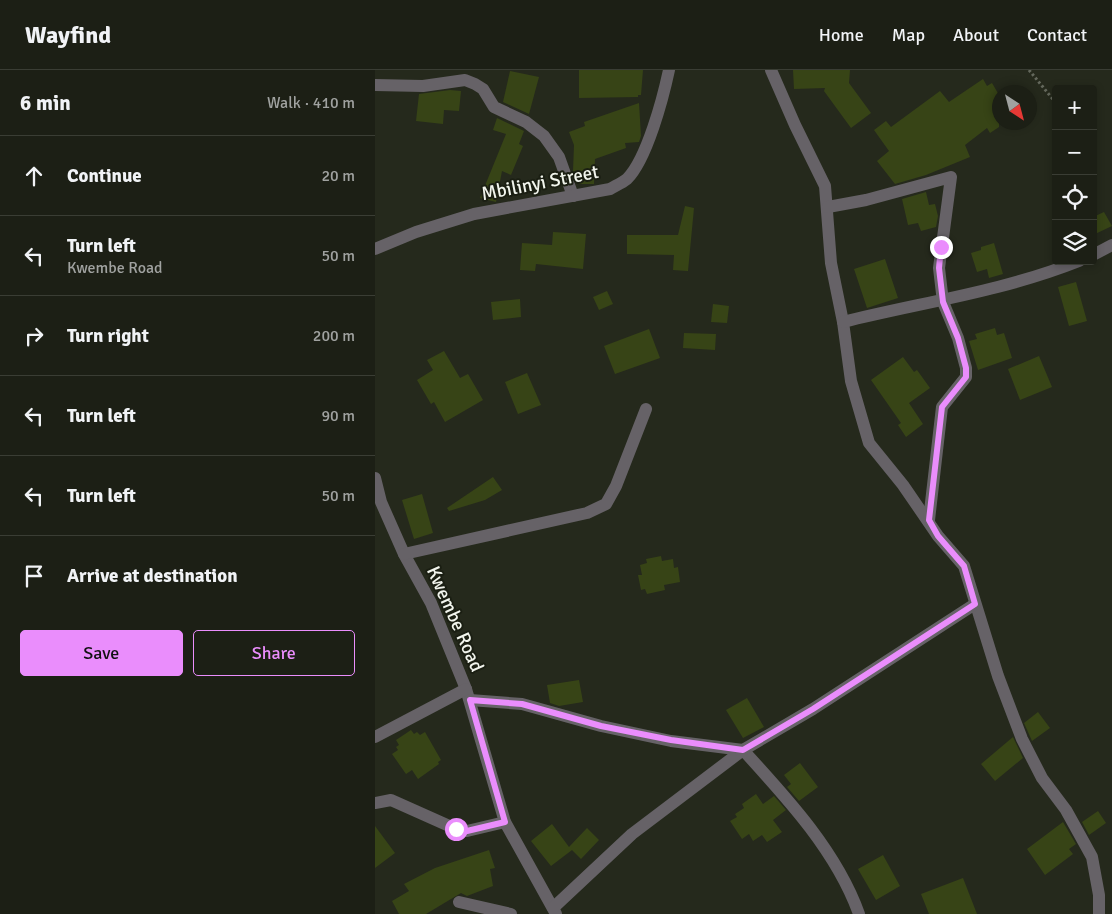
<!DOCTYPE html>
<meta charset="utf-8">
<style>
body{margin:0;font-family:Signika,sans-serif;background:#25271e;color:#f1f3f6}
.controls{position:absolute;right:15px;top:15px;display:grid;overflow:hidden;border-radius:5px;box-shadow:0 2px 8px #0003}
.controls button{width:45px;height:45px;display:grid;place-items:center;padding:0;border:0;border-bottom:1px solid #3a3d34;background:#1c1f15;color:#f1f3f6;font:25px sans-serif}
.compass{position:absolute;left:617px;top:15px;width:45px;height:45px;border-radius:50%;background:#1c1f15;box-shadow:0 2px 8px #0003;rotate:144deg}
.stop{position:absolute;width:15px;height:15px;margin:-11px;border:4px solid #ea8dfc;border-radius:50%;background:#fff}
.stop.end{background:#ea8dfc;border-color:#fff;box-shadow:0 1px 5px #0008}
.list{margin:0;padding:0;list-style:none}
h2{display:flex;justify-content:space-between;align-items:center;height:65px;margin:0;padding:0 20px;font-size:21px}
h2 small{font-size:16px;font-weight:400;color:#a0a2a0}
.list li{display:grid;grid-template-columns:32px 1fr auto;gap:15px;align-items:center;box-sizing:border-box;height:80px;padding:0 20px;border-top:1px solid #3a3d34}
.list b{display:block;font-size:19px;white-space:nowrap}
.list p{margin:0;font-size:16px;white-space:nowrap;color:#a0a2a0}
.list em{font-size:16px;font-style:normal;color:#a0a2a0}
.actions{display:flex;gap:10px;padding:15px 20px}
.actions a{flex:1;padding:11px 0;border:1px solid #ea8dfc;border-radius:5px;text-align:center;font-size:18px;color:#ea8dfc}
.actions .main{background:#ea8dfc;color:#111}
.icon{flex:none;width:28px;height:28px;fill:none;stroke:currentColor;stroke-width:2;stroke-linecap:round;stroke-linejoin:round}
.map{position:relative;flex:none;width:737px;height:844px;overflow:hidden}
header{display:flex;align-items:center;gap:30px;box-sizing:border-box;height:70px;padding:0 25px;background:#1c1f15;border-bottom:1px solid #3a3d34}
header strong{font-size:24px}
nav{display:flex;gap:28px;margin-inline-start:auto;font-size:18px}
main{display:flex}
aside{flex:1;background:#1c1f15}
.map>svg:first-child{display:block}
.building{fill:#374416}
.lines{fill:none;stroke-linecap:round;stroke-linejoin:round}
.path{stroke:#64685c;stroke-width:3;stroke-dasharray:2.5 2.5;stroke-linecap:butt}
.street{stroke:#666267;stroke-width:12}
.route{stroke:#ea8dfc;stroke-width:6}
.labels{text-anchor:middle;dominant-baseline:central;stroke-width:4;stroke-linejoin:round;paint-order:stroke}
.street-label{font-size:19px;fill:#f2f5ed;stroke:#1b1f13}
</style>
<header>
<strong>Wayfind</strong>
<nav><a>Home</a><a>Map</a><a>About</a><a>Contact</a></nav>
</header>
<main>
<aside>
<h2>6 min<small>Walk · 410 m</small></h2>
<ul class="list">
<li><svg class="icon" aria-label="ahead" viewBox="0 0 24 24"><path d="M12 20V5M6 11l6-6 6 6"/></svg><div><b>Continue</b></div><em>20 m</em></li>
<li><svg class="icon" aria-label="left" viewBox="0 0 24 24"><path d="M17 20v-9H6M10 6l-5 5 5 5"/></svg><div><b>Turn left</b><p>Kwembe Road</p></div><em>50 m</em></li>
<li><svg class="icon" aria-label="right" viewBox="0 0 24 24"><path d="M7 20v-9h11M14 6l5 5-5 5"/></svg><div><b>Turn right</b></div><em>200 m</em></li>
<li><svg class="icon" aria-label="left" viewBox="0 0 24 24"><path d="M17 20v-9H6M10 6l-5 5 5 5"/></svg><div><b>Turn left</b></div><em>90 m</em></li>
<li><svg class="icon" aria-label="left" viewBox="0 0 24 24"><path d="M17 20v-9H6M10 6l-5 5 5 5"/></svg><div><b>Turn left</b></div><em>50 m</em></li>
<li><svg class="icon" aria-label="arrive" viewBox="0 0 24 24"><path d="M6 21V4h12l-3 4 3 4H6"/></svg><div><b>Arrive at destination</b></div></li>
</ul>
<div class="actions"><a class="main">Save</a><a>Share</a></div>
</aside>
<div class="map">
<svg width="737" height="844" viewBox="0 0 737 844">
<rect width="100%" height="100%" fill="#25291c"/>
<!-- building -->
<g class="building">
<polygon points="204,0 268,0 266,25 263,25 263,27 204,28"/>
<polygon points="418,0 475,0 474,13 496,43 476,58 449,21 450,18 419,19"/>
<polygon points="135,1 164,7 154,44 128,32"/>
<polygon points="608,9 612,16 617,13 624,25 624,57 615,63 612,58 590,75 595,87 551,105 520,114 502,91 514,81 499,60 511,51 516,57 565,21 574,32"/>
<polygon points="75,20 86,21 84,41 69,40 68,54 41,51 44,24"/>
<polygon points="264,33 266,66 264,72 250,73 251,78 220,89 219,114 202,114 198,101 199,75 194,62 210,56 209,52"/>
<polygon points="122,48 149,61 144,74 148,76 136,105 127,101 121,132 105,128 131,64 118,60"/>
<polygon points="551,122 554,135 560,134 563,146 561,157 546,161 543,153 533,155 527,129"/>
<polygon points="310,136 319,138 313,201 298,200 299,185 252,184 252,165 303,165"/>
<polygon points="729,142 737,156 718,165 718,147"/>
<polygon points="178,162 211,164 208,199 161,194 160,201 145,200 147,173 177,175"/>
<polygon points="619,173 628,204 614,208 612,199 602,202 596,183 606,180 606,177"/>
<polygon points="510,189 523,228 492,238 479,199"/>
<polygon points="701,212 712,251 694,256 683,217"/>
<polygon points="232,221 238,234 224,240 218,227"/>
<polygon points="145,229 146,247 118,250 116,232"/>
<polygon points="338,234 354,236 352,253 336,252"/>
<polygon points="620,258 622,265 629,263 637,288 603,300 594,271 602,269 600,264"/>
<polygon points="274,259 285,288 240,304 229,276"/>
<polygon points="309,263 341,264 340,280 308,278"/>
<polygon points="69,281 85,308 93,304 108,330 70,352 59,332 56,334 42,310 58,300 52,290"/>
<polygon points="664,286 677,317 645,330 633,299"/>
<polygon points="528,287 539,302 542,300 555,318 534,333 548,354 531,367 523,355 526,353 496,310"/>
<polygon points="152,303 166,335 143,344 130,312"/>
<polygon points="118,407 127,420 110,430 74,441 72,438"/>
<polygon points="47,424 58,463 39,469 27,430"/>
<polygon points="286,486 287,491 298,489 299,498 303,497 305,512 289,515 290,520 272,524 270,519 266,520 263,505 267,505 265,495 272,493 271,489"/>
<polygon points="204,610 208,632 184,636 175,633 172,615"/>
<polygon points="372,628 389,657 368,668 351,640"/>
<polygon points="663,642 675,658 657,671 649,653"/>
<polygon points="36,660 39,664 42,662 45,665 50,662 66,690 63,692 64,694 43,709 37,700 31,704 17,684 23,680 21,677 24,675 21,670"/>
<polygon points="638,667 648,688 620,711 606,694"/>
<polygon points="425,693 443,717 424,731 412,717 416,714 409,705"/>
<polygon points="381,724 388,734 399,726 411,740 398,750 407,762 392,772 387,765 378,771 374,764 367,769 355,751 362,747 360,744 369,738 367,734"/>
<polygon points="723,741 731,753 714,765 707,752"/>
<polygon points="688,752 701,774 694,779 698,784 670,805 652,779"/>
<polygon points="177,754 194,777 212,758 224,770 206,789 195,778 197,780 176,796 156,771"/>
<polygon points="0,756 20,783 0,798"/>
<polygon points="114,780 120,798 115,799 118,816 92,826 86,823 51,844 24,844 17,831 34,821 29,814 60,798"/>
<polygon points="508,785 525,816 501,830 483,799"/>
<polygon points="588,808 602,844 554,844 546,824"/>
</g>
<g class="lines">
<!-- path -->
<polyline class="path" points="654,0 681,33"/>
<!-- street -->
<g class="street">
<polyline points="396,0 420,55 450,116 456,193 468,252 476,311 494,373 528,415 563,466 589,496 623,606 647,669 667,708 691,740 717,787 724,825 724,844"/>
<polyline points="0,15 48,16 90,10 100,14 108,19 119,37 151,52 169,66 184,87 198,126"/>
<polyline points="453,137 491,130 576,107 564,198 568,232 583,268 591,298 591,307 567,337 554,450"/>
<path d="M0 179 41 162 99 144 235 119C240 116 247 113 252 109 272 89 288 28 294 0"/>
<polyline points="718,185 737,175"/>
<path d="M468 252C548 232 626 222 704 191"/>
<polyline points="0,408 6,432 29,484 56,533 91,619 130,752 181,844"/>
<polyline points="29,484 212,443 231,434 241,416 271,339"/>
<path d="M95 630 147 634 226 656 296 671 368 680C412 728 462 782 484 844"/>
<polyline points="0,667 91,619"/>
<polyline points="0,733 16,730 81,759 92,761 130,752"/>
<polyline points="84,832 136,844"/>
<polyline points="178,838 257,764 368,680 438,639 600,534"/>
</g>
</g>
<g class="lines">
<!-- route -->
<polyline class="route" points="81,759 92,761 130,752 95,630 147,634 226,656 296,670 368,680 438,639 600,534 589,496 563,466 554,450 567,337 591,307 591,298 583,268 568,232 564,198 566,177"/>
</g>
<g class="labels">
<!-- street labels -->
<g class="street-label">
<text transform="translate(165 113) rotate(-11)">Mbilinyi Street</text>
<text transform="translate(80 549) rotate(66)">Kwembe Road</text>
</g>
</g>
</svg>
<div class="controls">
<button>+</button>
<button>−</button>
<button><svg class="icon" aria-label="locate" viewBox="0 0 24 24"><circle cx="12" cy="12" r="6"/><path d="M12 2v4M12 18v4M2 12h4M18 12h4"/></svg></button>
<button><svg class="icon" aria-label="layers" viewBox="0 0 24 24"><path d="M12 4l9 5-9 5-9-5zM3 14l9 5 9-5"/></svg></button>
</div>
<svg class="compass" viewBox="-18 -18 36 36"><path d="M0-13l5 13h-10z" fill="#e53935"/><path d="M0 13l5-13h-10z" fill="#a0a2a0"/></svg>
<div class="stop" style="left:81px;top:759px"></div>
<div class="stop end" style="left:566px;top:177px"></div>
</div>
</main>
